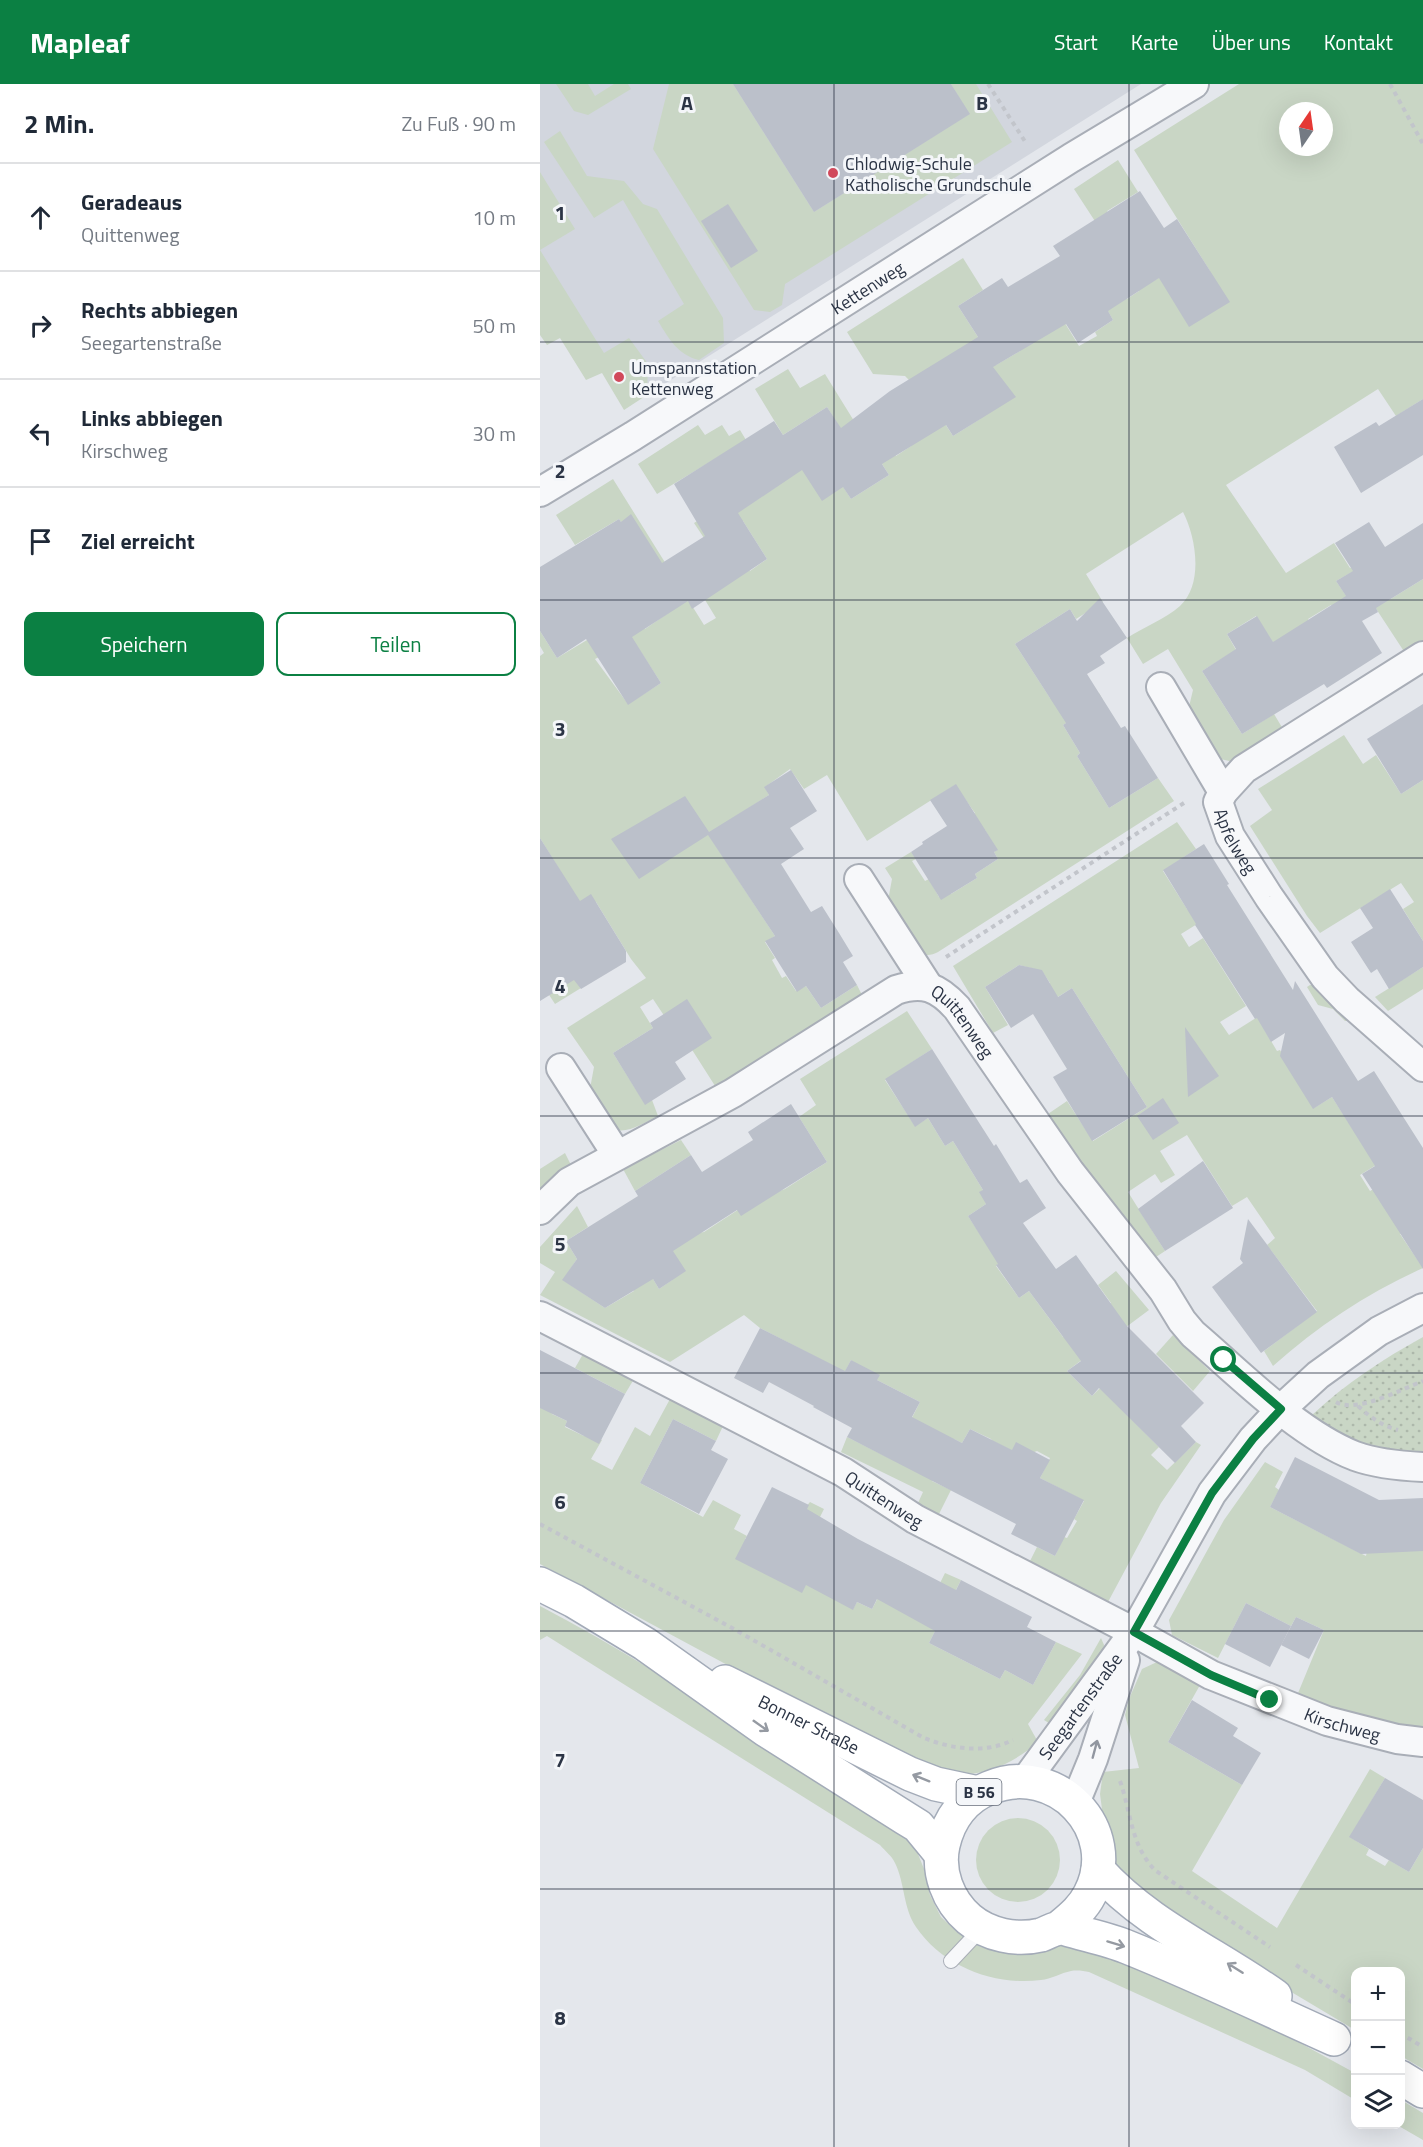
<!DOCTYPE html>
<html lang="de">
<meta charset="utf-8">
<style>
body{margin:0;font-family:"Titillium Web",sans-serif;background:#f6f6f7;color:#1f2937}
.controls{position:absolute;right:18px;bottom:18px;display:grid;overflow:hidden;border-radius:12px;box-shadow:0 6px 24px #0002}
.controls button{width:54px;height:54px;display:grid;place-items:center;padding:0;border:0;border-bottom:2px solid #e0e1e3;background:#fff;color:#1f2937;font:30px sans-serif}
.compass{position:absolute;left:739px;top:18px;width:54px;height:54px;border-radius:50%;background:#fff;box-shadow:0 6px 24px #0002;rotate:13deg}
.stop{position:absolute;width:18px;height:18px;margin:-14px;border:4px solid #0b8043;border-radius:50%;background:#fff}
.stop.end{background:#0b8043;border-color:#fff;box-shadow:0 2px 6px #0008}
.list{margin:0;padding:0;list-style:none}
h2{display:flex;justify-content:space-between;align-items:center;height:78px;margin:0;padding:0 24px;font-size:26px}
h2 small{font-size:20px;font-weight:400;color:#747a83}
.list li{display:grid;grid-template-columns:39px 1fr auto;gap:18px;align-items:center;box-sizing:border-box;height:108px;padding:0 24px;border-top:2px solid #e0e1e3}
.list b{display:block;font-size:22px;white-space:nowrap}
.list p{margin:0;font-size:20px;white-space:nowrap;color:#747a83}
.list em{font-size:20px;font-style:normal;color:#747a83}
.actions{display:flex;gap:12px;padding:18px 24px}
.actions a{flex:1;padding:14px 0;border:2px solid #0b8043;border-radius:12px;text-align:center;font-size:21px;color:#0b8043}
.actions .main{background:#0b8043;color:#fff}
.icon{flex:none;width:33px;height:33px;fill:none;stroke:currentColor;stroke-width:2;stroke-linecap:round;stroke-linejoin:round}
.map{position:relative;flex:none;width:883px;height:2063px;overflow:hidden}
header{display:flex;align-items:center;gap:36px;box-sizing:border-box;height:84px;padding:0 30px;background:#0b8043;color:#fff}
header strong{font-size:28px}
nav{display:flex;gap:33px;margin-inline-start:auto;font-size:21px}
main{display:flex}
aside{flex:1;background:#fff}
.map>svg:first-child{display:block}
.built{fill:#d2d6de}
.green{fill:#c9d6c5;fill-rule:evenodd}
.park{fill:url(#park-dots)}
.building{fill:#bbc0ca}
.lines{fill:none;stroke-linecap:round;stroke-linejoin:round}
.lane-casing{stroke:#a9aeb7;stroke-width:16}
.street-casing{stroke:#a9aeb7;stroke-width:32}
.primary-casing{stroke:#a3abb8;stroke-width:36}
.path{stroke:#c2c5cb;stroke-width:4;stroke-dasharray:4.5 4.5;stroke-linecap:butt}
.lane{stroke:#f7f8fa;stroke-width:14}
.street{stroke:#f7f8fa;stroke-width:28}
.primary{stroke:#fff;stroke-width:33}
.oneway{stroke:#959aa2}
.oneway2{stroke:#9196a0}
.route{stroke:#0b8043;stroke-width:8}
.grid{fill:none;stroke:#2b3445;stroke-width:1.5;stroke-opacity:0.55}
.poi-dot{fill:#d1495b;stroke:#f4f6f9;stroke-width:2}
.labels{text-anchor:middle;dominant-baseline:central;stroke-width:6;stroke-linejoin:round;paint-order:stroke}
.shield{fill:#f4f6f9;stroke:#676e7b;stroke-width:1.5}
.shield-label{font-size:16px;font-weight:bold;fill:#2b3445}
.poi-label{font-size:18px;fill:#2b3445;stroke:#f4f6f9;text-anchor:start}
.street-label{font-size:18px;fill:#2b3445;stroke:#f4f6f9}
.grid-label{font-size:20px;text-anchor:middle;font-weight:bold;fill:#2b3445;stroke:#f4f6f9;stroke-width:6;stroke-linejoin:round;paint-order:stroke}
</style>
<header>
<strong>Mapleaf</strong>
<nav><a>Start</a><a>Karte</a><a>Über uns</a><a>Kontakt</a></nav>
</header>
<main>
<aside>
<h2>2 Min.<small>Zu Fuß · 90 m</small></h2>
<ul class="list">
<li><svg class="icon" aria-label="ahead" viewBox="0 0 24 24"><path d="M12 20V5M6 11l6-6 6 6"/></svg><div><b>Geradeaus</b><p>Quittenweg</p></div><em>10 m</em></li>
<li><svg class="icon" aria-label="right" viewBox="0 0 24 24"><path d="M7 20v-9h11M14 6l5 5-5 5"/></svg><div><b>Rechts abbiegen</b><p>Seegartenstraße</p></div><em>50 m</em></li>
<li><svg class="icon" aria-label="left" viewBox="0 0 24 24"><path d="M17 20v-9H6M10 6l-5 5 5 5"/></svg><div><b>Links abbiegen</b><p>Kirschweg</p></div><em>30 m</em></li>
<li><svg class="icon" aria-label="arrive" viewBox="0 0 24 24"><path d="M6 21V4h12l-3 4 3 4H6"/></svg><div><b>Ziel erreicht</b></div></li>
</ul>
<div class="actions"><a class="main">Speichern</a><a>Teilen</a></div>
</aside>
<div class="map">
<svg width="883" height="2063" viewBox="0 0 883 2063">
<defs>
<pattern id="park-dots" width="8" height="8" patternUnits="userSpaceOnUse" patternTransform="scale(1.5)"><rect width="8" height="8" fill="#c9d6c5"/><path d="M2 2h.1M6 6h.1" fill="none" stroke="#adb8ab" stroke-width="1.8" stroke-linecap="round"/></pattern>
</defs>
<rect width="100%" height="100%" fill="#e4e7ec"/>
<!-- built -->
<polygon class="built" points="0,0 601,0 107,311 84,275 62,288 0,192"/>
<!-- green -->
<g class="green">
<polygon points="16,0 48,0 55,12 74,0 88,0 91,5 48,31 34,27"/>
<polygon points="129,0 193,0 274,128 429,30 411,0 436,0 472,58 245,200 242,221 230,228 214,226 113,65"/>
<path d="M699 0H883V315L856 332 838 305 686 401 746 489 794 459 810 484 824 476 849 516 883 495V562L867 572 812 488 796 497 809 516 795 525 791 521 768 535 774 545 756 556 782 598 765 610 716 532 687 550 696 566 662 587 702 650 734 630 746 650 698 679 676 674 647 631 653 606 628 565 603 580 587 554C604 543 625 535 640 522 664 500 656 453 643 428L546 490 563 518 536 535 530 525 475 560 510 614 529 602 541 620 559 609 563 616 523 641 540 669 537 672 569 724 618 694 634 717 398 868C391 872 384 872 376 868L347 822 352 795 345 784 371 768 376 775 372 777 385 797 389 795 399 813 409 807 411 810 437 794 435 790 458 775 454 768 457 766 445 746 441 748 431 732 435 729 415 701 327 757 287 691 264 705 250 685 225 703 229 711 168 750 235 852 225 858 235 874 232 876 242 894 246 892 256 907 266 902 281 924 317 901 323 913 223 979 177 1005 135 939 131 942 113 915 100 923 113 944 73 969 105 1020 112 1016 118 1032C103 1039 84 1053 70 1043L49 1010 54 983 27 944 106 894 91 875 56 818 7 849 41 904 15 920 0 897V833L15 824 1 801 21 788 0 754V572L4 569 0 562V547L17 574 52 553 63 571 55 575 88 620 121 599 97 562 95 563 78 535 82 532 90 545 100 538 105 545 134 525 79 435 35 461 16 431 73 395 164 541 176 534 159 506 169 500 147 465 164 454 154 439 205 407 213 418 236 403V401L249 393 239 376 252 367 265 389 286 376 311 415 349 391 325 353 311 361 287 323 243 351 215 305 248 285 260 304 285 290 319 345 333 335 356 372 371 362 362 351 398 329 413 352 440 335 425 311 428 310 405 274 370 297 365 292 333 290 307 248 423 174 443 206 418 222 456 281 480 267 466 245 486 232 499 252 523 236 539 262 557 252 555 248 573 236 563 219 582 208 587 215 599 207 575 168 588 160 612 198 643 178 656 197 670 187 594 66ZM748 27H784V63H748ZM203 437 227 475 210 487 186 448Z"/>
<path d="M20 47 47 92 84 97 103 120 117 125 183 234 184 259 159 276C138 271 129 255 118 237L144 220 83 116 54 134 4 58Z"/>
<polygon points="578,76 598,108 567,127 577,143 564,151 534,105"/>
<polygon points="0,88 35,145 0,166 64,269 89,254 108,280 107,311 84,326 62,289 46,296 20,254 7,261 0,251"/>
<polygon points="158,341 165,351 182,341 189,352 200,346 206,356 117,410 98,380"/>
<polygon points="804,651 823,680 836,671 861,710 883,696 883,874 883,857 863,825 874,818 861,799 780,849 767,832 710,742 732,726 718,705"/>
<path d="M637 738 656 765 623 787 647 825 662 837 641 850 649 863 663 854 706 922 680 938 689 951 719 932 725 947 737 967 740 966 774 1024 792 1013 825 1064 857 1068 820 1091 830 1107 839 1102 869 1144 860 1150 883 1184C827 1209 778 1242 733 1282L724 1267 777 1227 727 1161 735 1154 707 1113 692 1122 647 1051 620 1067 635 1091 621 1099 615 1090 588 1108 625 1167 610 1177 505 1032 527 1017 553 1057 607 1023 532 904 513 916 508 908 510 899 502 887 479 881 445 903 468 941 453 949 413 882Z"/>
<polygon points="883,883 883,905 848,927 835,913"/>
<polygon points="770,901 776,901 813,937 805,937 793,925 778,921 767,903"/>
<polygon points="367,927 392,965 345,996 375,1042 388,1034 405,1062 413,1057 443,1106 446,1120 428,1132 459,1179 456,1182 479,1214 489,1207 523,1253 571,1219 558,1201 576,1187 609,1226 527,1287 552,1312 560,1304 619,1363 611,1371 627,1386 656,1358 661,1361 621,1419 568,1518 490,1477 497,1463 515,1472 524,1453 527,1454 537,1437 534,1435 544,1417 500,1394 510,1374 497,1367 465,1380 451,1355 430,1345 422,1359 414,1355 392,1397 411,1406 399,1430 378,1419 383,1408 301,1368 307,1353 351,1375 380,1318 337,1296 311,1276 305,1288 220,1244 204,1231 130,1278 0,1211 15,1188 0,1179 0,1163 37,1122 48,1143 26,1157 37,1175 23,1196 65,1224 94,1207 87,1195 106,1183 119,1205 132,1196 109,1158 164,1148 210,1118 245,1105 287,1078 259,1033 276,1021 260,995"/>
<polygon points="141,1056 151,1071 95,1107 83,1085"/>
<polygon points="25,1069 32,1083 0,1113 0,1085"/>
<polygon points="633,1251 670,1287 653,1307 616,1270"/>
<polygon points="43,1270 94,1295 85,1310 35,1284"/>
<path d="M0 1305 12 1330 27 1337 25 1343 44 1352 46 1347 62 1356 51 1375 72 1386 95 1343 110 1352 130 1315 183 1342 176 1357 133 1335 100 1399 163 1433 173 1416 201 1431 194 1445 207 1452 205 1455 228 1467 270 1418 284 1425 254 1485 313 1525 317 1518 332 1525 358 1476 400 1499 405 1489 421 1496 389 1559 460 1595 465 1586 493 1601 516 1558 542 1570 488 1640 498 1658C469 1683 438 1695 399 1689L278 1630 0 1480Z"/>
<polygon points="725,1378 743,1388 735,1403 739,1406 730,1423 826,1472 836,1425 883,1467 883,1647 854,1643 756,1614 784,1546 756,1533 751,1542 706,1519 678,1574 632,1551 629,1536 684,1436"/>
<path d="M0 1522C127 1589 244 1671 364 1749L376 1765 384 1785 390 1811 401 1833 417 1848 431 1858 441 1863 460 1868 486 1870 527 1860 564 1865 729 1942 815 1989V2016L765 1986 549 1888C544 1887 537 1886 531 1887 521 1889 511 1895 501 1896 455 1902 403 1883 376 1843 363 1824 365 1799 355 1779 352 1772 345 1767 340 1761L7 1552 0 1556Z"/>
<polygon points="561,1554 564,1561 563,1573 512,1641 504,1636 540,1591"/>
<polygon points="617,1578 660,1601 628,1658 702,1701 652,1787 737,1844 830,1685 845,1694 810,1753 829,1765 826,1771 845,1782 849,1776 869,1788 883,1764 883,1985 861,1972 860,1888 816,1888 815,1946 669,1859 607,1818 575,1780 563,1733 560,1710 563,1688 599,1684 585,1631 589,1615 602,1585"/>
<circle cx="478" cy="1776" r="42"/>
<polygon points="861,2016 883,2029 883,2056 857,2041 860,2040"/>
</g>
<!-- park -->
<path class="park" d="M883 1253V1373L833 1366 776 1338 772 1331C805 1300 843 1275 883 1253Z"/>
<!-- building -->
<g class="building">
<polygon points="193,0 411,0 430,30 274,128"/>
<polygon points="600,107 624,144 637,135 690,218 649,243 619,194 568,227 573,236 538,259 526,240 453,283 476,313 413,352 406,341 342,380 349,391 311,415 303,403 282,417 262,386 198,429 227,475 152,525 148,517 92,553 121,599 88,621 46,555 17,574 0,547 0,483 79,435 81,438 91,430 122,479 165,452 134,400 234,337 243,351 287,323 301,344 350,307 438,253 418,222 462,194 468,203 520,172 513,162"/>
<polygon points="188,120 218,167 191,184 161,137"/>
<polygon points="883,315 883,371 821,409 794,363 836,338 839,342"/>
<polygon points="829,438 845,463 883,439 883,495 836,524 838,528 822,537 842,569 787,604 784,600 702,650 662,587 696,565 687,550 717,532 733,558 806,512 796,497 813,487 795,459"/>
<polygon points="560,514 587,554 560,572 565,579 547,590 581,644 585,642 618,694 569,724 537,672 540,669 523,641 526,639 475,560 530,525 537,537"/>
<polygon points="883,620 883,696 861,710 827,655"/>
<polygon points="251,686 277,727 250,744 264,765 241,780 271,828 282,822 299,849 313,872 303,878 317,901 281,924 266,902 257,908 225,857 235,852 168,751 99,795 71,755 145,712 169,748 229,711 224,703"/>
<polygon points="416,700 458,766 454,768 458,775 435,790 437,794 401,816 371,768 383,760 382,758 407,742 390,716"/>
<polygon points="0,754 40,817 51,810 86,867 86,878 41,905 34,896 0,917"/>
<polygon points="664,760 689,800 687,801 753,906 755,897 818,997 834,987 883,1064 883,1185 822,1090 835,1082 792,1013 773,1025 740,972 745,949 731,958 717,934 715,935 655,841 656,840 623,786"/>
<polygon points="850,805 883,857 883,883 849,905 837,885 831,889 811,858 833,844 820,824"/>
<polygon points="479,881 502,886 518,913 532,904 607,1023 552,1057 513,993 527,985 493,930 471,944 445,903"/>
<polygon points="147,915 172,954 135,978 146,995 105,1021 73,969 113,944 110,939"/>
<polygon points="645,943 679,992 648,1013"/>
<polygon points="392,965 454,1062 456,1060 480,1099 487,1095 506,1124 483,1139 516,1185 536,1171 587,1242 664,1319 641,1342 656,1358 635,1379 559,1304 552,1312 527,1287 541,1277 489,1207 479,1214 456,1181 458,1180 428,1132 446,1120 439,1108 443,1106 413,1057 405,1062 388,1034 375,1043 345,995"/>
<polygon points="623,1014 639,1039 613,1056 597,1032"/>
<polygon points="251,1020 287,1078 201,1132 197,1126 133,1167 146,1187 119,1205 113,1195 65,1224 22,1196 37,1175 26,1157 98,1112 95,1107 151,1071 162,1088 213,1056 208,1048"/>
<polygon points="663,1077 693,1124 625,1167 598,1125"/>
<polygon points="708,1135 777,1228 721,1269 672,1203 703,1179 700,1175"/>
<polygon points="220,1244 305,1287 311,1276 340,1291 337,1296 380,1318 372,1333 422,1359 430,1345 472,1366 476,1358 510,1376 500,1394 544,1416 515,1472 471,1450 476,1440 307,1353 312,1344 273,1323 274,1322 229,1298 223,1309 194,1294"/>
<polygon points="0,1266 85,1310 59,1360 25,1342 27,1337 0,1324"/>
<polygon points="133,1335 176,1357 171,1366 188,1375 159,1430 100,1399"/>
<polygon points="755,1373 839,1416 883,1414 883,1467 821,1470 730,1423"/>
<polygon points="232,1403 269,1421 267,1425 318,1455 416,1506 421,1496 492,1533 487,1543 516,1558 493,1601 465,1586 460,1595 389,1559 395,1547 337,1515 332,1525 317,1518 313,1526 266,1501 262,1509 195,1475"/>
<polygon points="706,1519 751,1542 730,1583 685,1560"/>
<polygon points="756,1533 784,1546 769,1575 741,1561"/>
<polygon points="652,1616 698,1644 693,1652 721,1669 702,1701 628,1658"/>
<polygon points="845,1694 883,1716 883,1764 869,1788 809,1753"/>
</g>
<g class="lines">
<!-- lane casing -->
<g class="lane-casing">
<polyline id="lane" points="411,1877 442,1844"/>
</g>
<!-- street casing -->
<g class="street-casing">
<g id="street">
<path id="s1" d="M0 408 93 352 531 74 654 0"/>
<path id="s2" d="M883 572 704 685 683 708 678 718 690 752 729 813 785 893 807 916 883 983"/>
<polyline points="621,603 683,708"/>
<polyline points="319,795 388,902"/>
<polyline points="21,984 77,1071"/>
<path id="s3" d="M0 1126 29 1098 193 1009 356 906C383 897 398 903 417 924L530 1088 623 1206 642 1237 653 1250C700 1290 757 1349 815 1372 837 1380 860 1382 883 1383"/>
<path id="s4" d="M0 1232 303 1388 375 1435 594 1548 671 1591 787 1637 857 1655 883 1658"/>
<path id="s5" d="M485 1697 594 1548 672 1409 713 1355 741 1325 778 1291 839 1247 883 1224"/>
<polyline points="535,1719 553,1675 585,1576"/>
</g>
</g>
<!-- primary casing -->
<g class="primary-casing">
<g id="primary">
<polyline points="0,1500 34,1517 105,1560 226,1646 365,1734 378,1742 401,1770"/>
<path id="s6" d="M185 1598 370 1690 396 1700 438 1709"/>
<path d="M558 1786C606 1840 676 1870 735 1912"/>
<path d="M520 1843C532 1833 543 1824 550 1810 583 1746 516 1676 449 1704 424 1714 409 1735 403 1761 397 1788 408 1817 429 1835 448 1851 476 1857 501 1851 510 1848 516 1842 526 1845 546 1851 568 1855 587 1863 657 1891 725 1924 794 1955"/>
<polyline points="860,1993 883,2007"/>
</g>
</g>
<!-- path -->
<g class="path">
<polyline points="448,0 486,59"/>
<polyline points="850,0 883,60"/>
<polyline points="406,873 647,717"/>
<path d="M796 1318C816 1330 862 1305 883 1297"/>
<path d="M818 1322C830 1333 842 1342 858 1346"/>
<path d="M0 1440 194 1545 384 1654C412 1665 445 1670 473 1656"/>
<path d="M580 1697C591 1728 591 1763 616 1787L730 1863"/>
<polyline points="756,1881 816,1921"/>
<polyline points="860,1949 883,1963"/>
</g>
<!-- lane -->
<use href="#lane" class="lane"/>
<!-- street -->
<use href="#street" class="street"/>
<!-- primary -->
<use href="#primary" class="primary"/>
</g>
<!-- one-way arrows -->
<defs><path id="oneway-shaft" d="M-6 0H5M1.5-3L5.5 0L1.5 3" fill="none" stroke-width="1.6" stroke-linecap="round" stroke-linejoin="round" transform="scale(1.5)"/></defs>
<g class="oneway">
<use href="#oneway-shaft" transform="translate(221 1642) rotate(35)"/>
<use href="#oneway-shaft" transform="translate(381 1694) rotate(-158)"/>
<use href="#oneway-shaft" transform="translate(576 1860) rotate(17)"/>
<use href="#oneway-shaft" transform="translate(695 1884) rotate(-148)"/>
</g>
<use class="oneway2" href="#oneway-shaft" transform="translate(555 1665) rotate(-75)"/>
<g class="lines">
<!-- route -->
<polyline class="route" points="684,1276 741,1325 713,1355 672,1409 594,1548 671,1591 730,1616"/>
</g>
<!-- grid -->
<path class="grid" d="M294 0V2063M589 0V2063M0 258H883M0 516H883M0 774H883M0 1032H883M0 1289H883M0 1547H883M0 1805H883"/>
<!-- markers -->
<g class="poi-dot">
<circle cx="293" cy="89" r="6"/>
<circle cx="79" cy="293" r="6"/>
</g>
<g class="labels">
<!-- shield labels -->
<rect class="shield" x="416.5" y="1695" width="45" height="26" rx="4.5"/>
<g class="shield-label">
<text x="439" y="1708">B 56</text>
</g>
<!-- poi labels -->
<g class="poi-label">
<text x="305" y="79">Chlodwig-Schule<tspan x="305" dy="21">Katholische Grundschule</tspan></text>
<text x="91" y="283">Umspannstation<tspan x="91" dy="21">Kettenweg</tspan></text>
</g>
<!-- street labels -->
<g class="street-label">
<text stroke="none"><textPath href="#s1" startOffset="386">Kettenweg</textPath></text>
<text stroke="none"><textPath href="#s2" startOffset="297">Apfelweg</textPath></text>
<text stroke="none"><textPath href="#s3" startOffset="502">Quittenweg</textPath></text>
<text stroke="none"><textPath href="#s4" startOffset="390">Quittenweg</textPath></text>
<text stroke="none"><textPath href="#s5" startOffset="93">Seegartenstraße</textPath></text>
<text stroke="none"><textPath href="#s6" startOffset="94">Bonner Straße</textPath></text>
<text stroke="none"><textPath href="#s4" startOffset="902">Kirschweg</textPath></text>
</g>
</g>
<g class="grid-label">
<text x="147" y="26">A</text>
<text x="442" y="26">B</text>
<text x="20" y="136">1</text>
<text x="20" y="394">2</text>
<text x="20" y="652">3</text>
<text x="20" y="909">4</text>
<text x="20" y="1167">5</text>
<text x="20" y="1425">6</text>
<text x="20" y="1683">7</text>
<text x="20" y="1941">8</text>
</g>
</svg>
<div class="controls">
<button>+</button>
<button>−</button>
<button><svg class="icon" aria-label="layers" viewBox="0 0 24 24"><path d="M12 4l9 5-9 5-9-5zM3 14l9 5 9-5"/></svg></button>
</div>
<svg class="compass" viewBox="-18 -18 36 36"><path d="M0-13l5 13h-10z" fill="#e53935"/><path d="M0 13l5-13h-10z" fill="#747a83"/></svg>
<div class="stop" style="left:684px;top:1276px"></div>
<div class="stop end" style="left:730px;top:1616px"></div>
</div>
</main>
